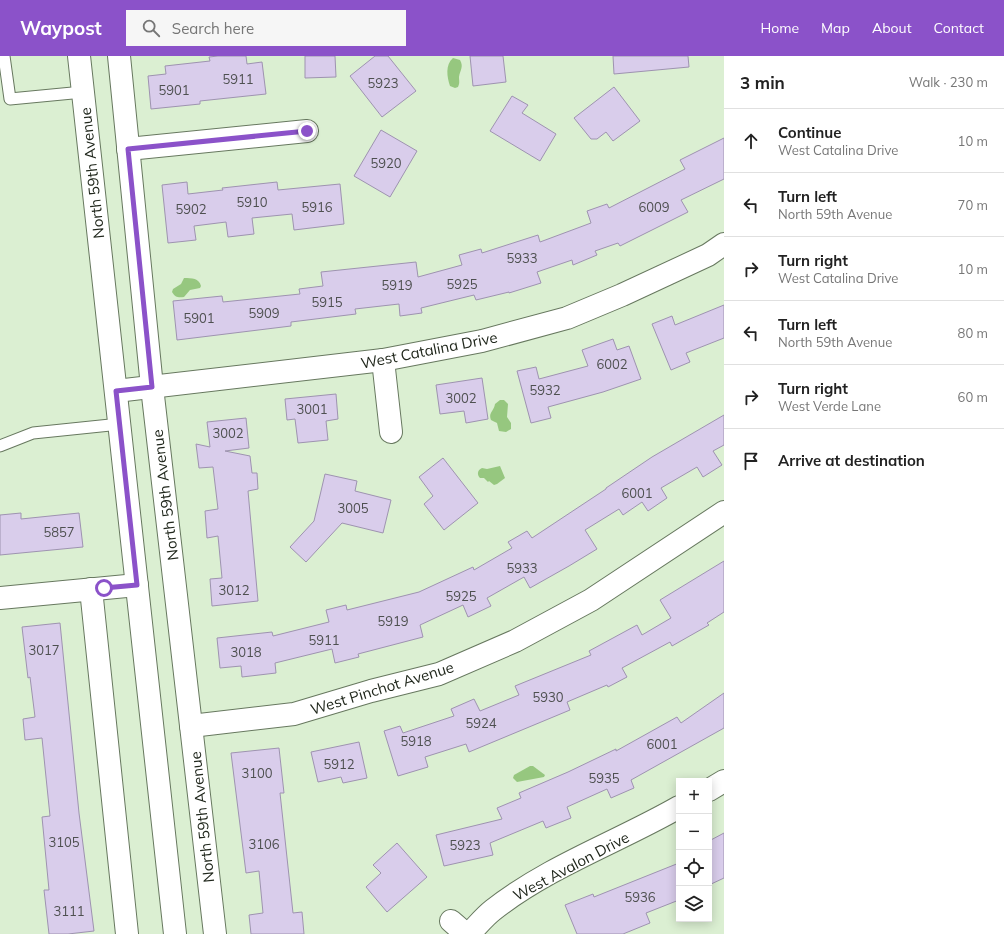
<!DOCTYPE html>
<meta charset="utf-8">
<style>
body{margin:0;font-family:Mulish,sans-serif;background:#f6f6f6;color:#222}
.controls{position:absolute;right:12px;bottom:12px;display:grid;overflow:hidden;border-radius:0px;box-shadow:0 2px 10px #0003}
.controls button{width:36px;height:36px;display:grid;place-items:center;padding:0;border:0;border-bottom:1px solid #e0e0e0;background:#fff;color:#222;font:20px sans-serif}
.stop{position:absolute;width:12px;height:12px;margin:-9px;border:3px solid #8b52c9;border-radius:50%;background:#fff}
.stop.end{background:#8b52c9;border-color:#fff;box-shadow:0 1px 4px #0008}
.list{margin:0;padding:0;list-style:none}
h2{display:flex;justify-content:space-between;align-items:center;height:52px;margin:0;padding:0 16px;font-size:17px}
h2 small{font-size:13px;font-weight:400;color:#767676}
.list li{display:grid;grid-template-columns:26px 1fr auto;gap:12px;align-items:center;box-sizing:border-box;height:64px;padding:0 16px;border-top:1px solid #e0e0e0}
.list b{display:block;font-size:15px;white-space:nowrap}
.list p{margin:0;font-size:13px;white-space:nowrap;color:#767676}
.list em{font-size:13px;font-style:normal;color:#767676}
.icon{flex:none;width:22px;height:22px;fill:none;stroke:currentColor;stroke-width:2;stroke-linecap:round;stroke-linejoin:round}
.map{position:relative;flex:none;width:724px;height:878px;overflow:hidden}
header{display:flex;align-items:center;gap:24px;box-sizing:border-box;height:56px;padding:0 20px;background:#8b52c9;color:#fff}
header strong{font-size:19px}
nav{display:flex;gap:22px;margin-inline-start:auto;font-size:14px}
.search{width:280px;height:36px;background:#f6f6f6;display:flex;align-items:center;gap:10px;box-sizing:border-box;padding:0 14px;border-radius:0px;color:#767676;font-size:15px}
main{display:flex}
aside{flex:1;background:#fff}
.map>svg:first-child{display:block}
.water{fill:#96c77f}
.building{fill:#d9cdeb;stroke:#9e93b0}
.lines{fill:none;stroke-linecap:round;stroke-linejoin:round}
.lane-casing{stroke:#67785f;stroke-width:13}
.street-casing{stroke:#67785f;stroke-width:24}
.secondary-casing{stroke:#67785f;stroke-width:24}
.lane{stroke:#fff;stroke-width:11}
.street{stroke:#fff;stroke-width:22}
.secondary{stroke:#fff;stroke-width:22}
.route{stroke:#8b52c9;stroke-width:5}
.labels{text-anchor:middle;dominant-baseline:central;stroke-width:3;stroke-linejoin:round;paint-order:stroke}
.number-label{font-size:13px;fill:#4e5050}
.street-label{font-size:15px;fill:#20271c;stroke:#fff}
</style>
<header>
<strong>Waypost</strong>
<div class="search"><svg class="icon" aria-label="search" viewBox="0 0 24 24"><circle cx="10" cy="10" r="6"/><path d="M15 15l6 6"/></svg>Search here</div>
<nav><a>Home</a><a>Map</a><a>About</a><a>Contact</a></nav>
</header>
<main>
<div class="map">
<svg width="724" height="878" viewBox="0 0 724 878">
<rect width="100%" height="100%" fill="#dbefd2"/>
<!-- water -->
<g class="water">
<path d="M453 2 460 4C464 11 460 14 459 21 459 25 460 27 458 31L455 32 450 30C447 21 445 9 453 2Z"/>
<path d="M184 222C192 222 199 222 201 230L200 232 190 234 184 241C178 242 175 241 172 236L173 233 181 228Z"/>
<path d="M500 344H504L508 348 507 361 511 367V373L506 376 499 375 497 367 491 364C488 357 494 355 495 348Z"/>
<path d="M500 410 505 422 497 428 494 429 489 425 488 426 484 422H480C477 419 477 414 482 412L487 413Z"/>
<polygon points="530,710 533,710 545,719 544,721 517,726 513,722 514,719"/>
</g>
<!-- building -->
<g class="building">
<polygon points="218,0 246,0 247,8 262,6 266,38 200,45 200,48 151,53 148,20 166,18 165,10 210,5 209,1"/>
<polygon points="305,0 335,0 336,21 305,22"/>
<polygon points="375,0 388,0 416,35 382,61 350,20"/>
<polygon points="470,0 503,0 506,26 473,30"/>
<polygon points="613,0 688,0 689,11 614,18"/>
<polygon points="614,31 640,65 613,85 606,76 597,83 591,83 574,62"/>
<polygon points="512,40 528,49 522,57 556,78 540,105 490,75"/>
<polygon points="381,74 417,95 390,141 354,120"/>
<polygon points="724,82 724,123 681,144 688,156 620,190 618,187 595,195 597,199 573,209 572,204 537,216 541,227 509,237 509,236 476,244 474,239 421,252 422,257 400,260 399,248 355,253 356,258 291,266 291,270 177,284 173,245 222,240 223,246 300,238 299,233 323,230 321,216 416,206 418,221 462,209 459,199 481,193 482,197 538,179 540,186 591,167 587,155 607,148 609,152 685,113 680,104"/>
<polygon points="187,126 188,138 223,134 222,132 277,126 278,134 340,128 344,168 294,174 292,158 252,162 254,178 228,181 226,166 194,170 196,184 168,187 162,129"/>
<polygon points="724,249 724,282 686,297 690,306 671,314 652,268 672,260 675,269"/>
<polygon points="613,283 617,294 629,290 641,323 603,336 548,351 551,362 531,367 517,315 536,311 539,323 588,310 582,294"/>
<polygon points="482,322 488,363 466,367 464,355 440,358 436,329"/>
<polygon points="336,338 338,363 326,365 328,384 298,387 295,363 287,364 285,343"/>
<polygon points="724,359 724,389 713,395 722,409 703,421 697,411 661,432 667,442 648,455 642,446 623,459 619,453 585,474 597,493 569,510 530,532 524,521 487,542 491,550 468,561 463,549 420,569 423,581 358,598 359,601 335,607 332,593 275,607 276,617 242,621 241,610 220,612 217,582 272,576 273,580 329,566 326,554 346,549 347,554 419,536 473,511 474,514 512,492 508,486 527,475 532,482 606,433 606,432 652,401"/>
<polygon points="246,362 249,392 225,395 250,400 252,417 257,417 258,433 248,435 258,545 212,550 210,523 222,522 218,480 207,482 205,455 218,453 213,411 199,412 196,388 210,391 207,366"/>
<polygon points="443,402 478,447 444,474 424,448 433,440 419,421"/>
<polygon points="325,418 357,425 355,435 391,444 383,477 342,467 306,506 290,491 314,465"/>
<polygon points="21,457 21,463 79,457 83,491 0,499 0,459"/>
<polygon points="724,505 724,556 707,567 709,569 672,590 670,586 622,612 627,621 608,631 607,629 567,646 570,654 469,696 466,688 425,701 428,711 398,720 384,675 400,670 403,677 454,660 451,653 474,643 480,655 519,639 515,630 591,599 589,595 637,569 642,579 671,562 660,544"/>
<polygon points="60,567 79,757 94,875 68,878 49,878 44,834 49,834 42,761 50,760 42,682 25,684 23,663 35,661 30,621 28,622 22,571"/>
<polygon points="724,637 724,672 631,724 634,732 611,742 607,733 567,751 571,762 546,772 543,765 490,787 493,799 444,810 436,779 502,763 497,752 521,742 519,737 568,716 616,693 616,695 677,661 681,667"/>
<polygon points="359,686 367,722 343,727 341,721 318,726 311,696"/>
<polygon points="279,692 284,737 280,737 293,857 302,856 304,878 251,878 249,859 263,857 259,815 246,817 231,697"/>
<polygon points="724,777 724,822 709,829 709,785"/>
<polygon points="397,787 427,821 387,856 366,831 381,817 373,809"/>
<polygon points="679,807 679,844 646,857 650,867 623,878 577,878 565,849 593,838 594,841"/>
</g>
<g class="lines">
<!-- lane casing -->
<g class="lane-casing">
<g id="lane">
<polyline points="4,0 10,43 83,36"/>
<polyline points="0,390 33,377 120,368"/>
</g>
</g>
<!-- street casing -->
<g class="street-casing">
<g id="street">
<polyline points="119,0 152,331 215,878"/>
<polyline points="128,93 307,75"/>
<polyline points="383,304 391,376"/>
<polyline points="116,335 383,304 482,285 567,262 622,239 708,199 724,188"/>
<polyline points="91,533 127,878"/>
<polyline points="0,542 137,529"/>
<polyline points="191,670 294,658 371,635 439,618 515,585 591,544 724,456"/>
<polyline points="709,734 724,725"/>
<polyline points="451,865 466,878"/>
<path d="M469 878C477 870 484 861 493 854 549 810 618 786 679 751"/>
</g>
</g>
<!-- secondary casing -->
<g class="secondary-casing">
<polyline id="secondary" points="79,0 175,878"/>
</g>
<!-- lane -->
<use href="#lane" class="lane"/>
<!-- street -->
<use href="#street" class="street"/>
<!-- secondary -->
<use href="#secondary" class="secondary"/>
</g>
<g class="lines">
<!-- route -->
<polyline class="route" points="104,532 137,529 116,335 152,331 128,93 307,75"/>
</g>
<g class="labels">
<!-- number labels -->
<g class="number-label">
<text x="238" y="23">5911</text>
<text x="383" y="27">5923</text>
<text x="174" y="34">5901</text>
<text x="386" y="107">5920</text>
<text x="252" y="146">5910</text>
<text x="317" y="151">5916</text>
<text x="654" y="151">6009</text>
<text x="191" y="153">5902</text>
<text x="522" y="202">5933</text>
<text x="462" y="228">5925</text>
<text x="397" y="229">5919</text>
<text x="327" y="246">5915</text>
<text x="264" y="257">5909</text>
<text x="199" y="262">5901</text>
<text x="612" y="308">6002</text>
<text x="545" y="334">5932</text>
<text x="461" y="342">3002</text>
<text x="312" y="353">3001</text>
<text x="228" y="377">3002</text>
<text x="637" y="437">6001</text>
<text x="353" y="452">3005</text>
<text x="59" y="476">5857</text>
<text x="522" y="512">5933</text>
<text x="234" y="534">3012</text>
<text x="461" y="540">5925</text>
<text x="393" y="565">5919</text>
<text x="324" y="584">5911</text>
<text x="44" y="594">3017</text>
<text x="246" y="596">3018</text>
<text x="548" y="641">5930</text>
<text x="481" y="667">5924</text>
<text x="416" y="685">5918</text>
<text x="662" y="688">6001</text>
<text x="339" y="708">5912</text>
<text x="257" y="717">3100</text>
<text x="604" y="722">5935</text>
<text x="64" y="786">3105</text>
<text x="264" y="788">3106</text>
<text x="465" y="789">5923</text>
<text x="640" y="841">5936</text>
<text x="69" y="855">3111</text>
</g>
<!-- street labels -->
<g class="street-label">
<text transform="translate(92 117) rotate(-96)">North 59th Avenue</text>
<text transform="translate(429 294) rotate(-11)">West Catalina Drive</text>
<text transform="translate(165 439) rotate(-97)">North 59th Avenue</text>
<text transform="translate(382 632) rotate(-17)">West Pinchot Avenue</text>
<text transform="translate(202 761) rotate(-96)">North 59th Avenue</text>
<text transform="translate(571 810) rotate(-28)">West Avalon Drive</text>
</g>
</g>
</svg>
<div class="controls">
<button>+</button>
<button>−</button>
<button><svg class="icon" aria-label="locate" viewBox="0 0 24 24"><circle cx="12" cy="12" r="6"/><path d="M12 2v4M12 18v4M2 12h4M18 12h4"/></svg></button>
<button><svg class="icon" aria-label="layers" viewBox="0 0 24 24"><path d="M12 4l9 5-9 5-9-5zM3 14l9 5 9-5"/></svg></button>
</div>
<div class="stop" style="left:104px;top:532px"></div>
<div class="stop end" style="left:307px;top:75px"></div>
</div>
<aside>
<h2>3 min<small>Walk · 230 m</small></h2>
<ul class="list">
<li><svg class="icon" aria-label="ahead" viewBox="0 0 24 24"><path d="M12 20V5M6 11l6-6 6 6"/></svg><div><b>Continue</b><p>West Catalina Drive</p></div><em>10 m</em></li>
<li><svg class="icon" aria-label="left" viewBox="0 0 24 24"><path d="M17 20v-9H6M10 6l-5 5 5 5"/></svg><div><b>Turn left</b><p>North 59th Avenue</p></div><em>70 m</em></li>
<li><svg class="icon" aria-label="right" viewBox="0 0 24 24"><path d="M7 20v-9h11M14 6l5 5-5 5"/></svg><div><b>Turn right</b><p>West Catalina Drive</p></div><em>10 m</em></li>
<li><svg class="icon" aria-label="left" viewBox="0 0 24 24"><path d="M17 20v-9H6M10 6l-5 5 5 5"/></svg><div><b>Turn left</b><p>North 59th Avenue</p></div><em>80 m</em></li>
<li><svg class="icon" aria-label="right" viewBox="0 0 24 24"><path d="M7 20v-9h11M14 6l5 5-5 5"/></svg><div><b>Turn right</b><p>West Verde Lane</p></div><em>60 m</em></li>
<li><svg class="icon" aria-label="arrive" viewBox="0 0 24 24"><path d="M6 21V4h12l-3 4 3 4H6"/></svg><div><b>Arrive at destination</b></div></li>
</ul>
</aside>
</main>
